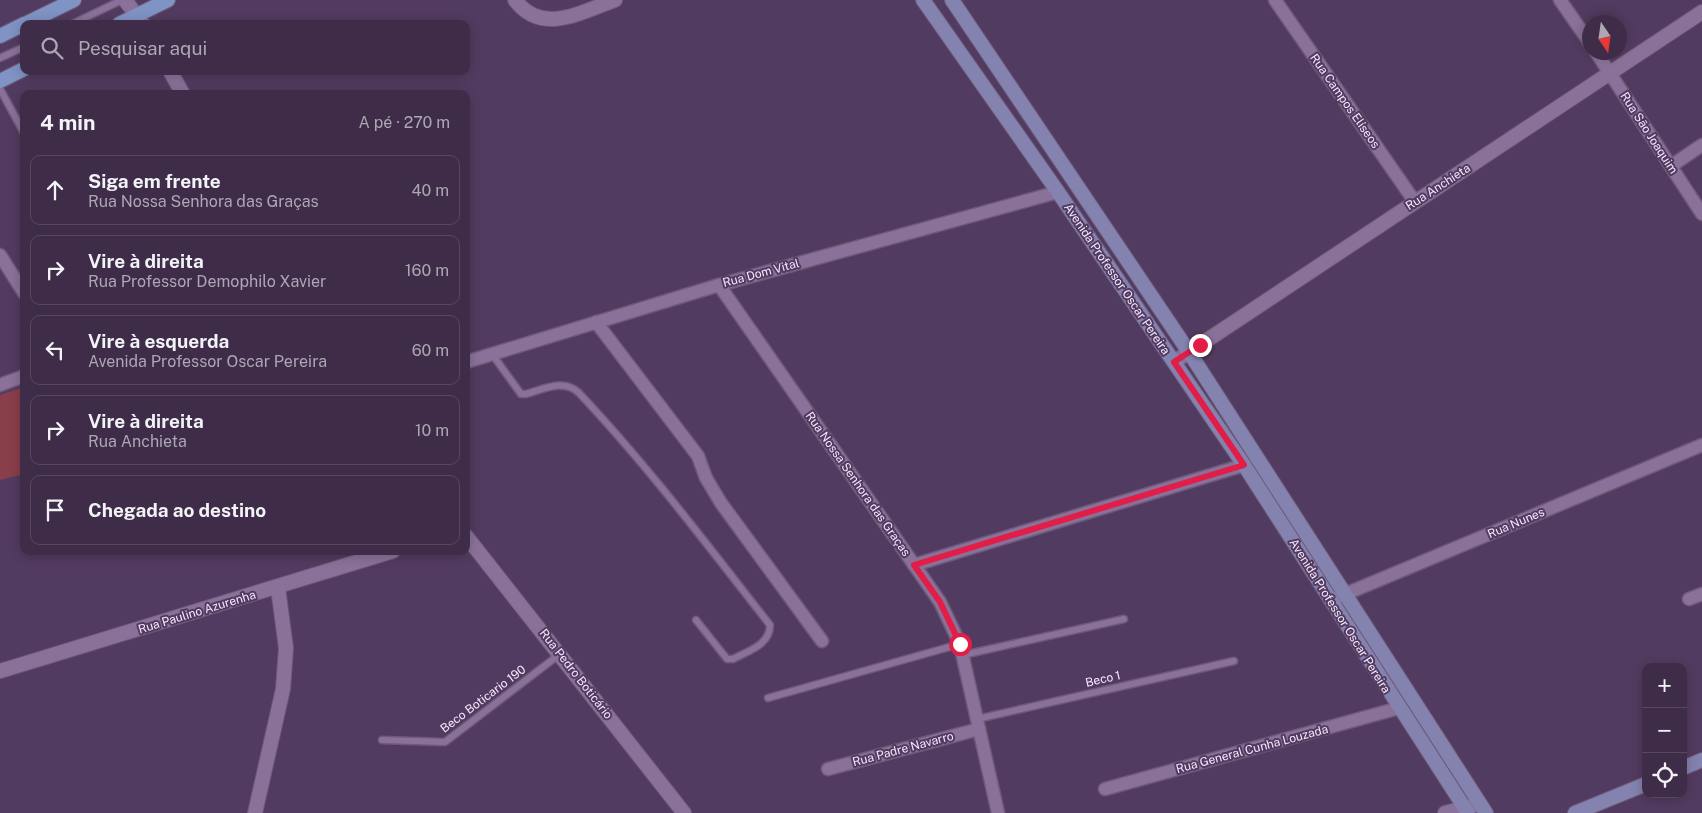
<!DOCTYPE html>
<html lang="pt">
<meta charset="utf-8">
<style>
body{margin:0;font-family:"Public Sans",sans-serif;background:#45344f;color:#f1f3f6}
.controls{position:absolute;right:15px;bottom:15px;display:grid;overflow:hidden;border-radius:10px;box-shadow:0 2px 12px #0003}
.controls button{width:45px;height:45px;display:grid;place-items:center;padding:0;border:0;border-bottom:1px solid #574860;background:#3e2c48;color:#f1f3f6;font:25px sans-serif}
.compass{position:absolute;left:1582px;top:15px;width:45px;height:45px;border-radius:50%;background:#3e2c48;box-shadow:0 2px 12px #0003;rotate:167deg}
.stop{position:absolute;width:15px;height:15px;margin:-11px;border:4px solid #e11d48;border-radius:50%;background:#fff}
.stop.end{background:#e11d48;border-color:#fff;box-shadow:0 1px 5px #0008}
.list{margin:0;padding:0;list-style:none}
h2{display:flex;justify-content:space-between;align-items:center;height:65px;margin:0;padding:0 20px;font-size:21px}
h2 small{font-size:16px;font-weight:400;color:#ada7b4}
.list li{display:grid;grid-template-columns:32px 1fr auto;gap:15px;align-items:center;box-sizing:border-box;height:70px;margin:0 10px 10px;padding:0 10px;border:1px solid #574860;border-radius:10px}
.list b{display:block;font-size:19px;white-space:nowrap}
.list p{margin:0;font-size:16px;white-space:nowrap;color:#ada7b4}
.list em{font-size:16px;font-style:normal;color:#ada7b4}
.icon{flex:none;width:28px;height:28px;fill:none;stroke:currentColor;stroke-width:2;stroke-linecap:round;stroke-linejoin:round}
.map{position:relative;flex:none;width:1702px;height:813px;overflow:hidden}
.search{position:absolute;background:#3e2c48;box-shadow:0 2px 12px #0003;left:20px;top:20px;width:450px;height:55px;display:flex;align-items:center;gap:12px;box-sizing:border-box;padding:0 18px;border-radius:10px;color:#ada7b4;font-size:19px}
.panel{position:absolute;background:#3e2c48;box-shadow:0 2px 12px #0003;left:20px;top:90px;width:450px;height:465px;border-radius:10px}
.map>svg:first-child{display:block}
.green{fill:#893e4a}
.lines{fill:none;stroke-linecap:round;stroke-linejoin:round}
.service-casing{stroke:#6d5978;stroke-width:9}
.minor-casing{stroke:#6d5978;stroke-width:15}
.tertiary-casing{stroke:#6d5978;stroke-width:16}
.secondary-casing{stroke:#6d5978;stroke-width:16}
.primary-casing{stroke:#6d5978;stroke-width:16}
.service{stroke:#8a7199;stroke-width:6}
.minor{stroke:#8a7199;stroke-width:12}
.tertiary{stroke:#8a7199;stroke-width:14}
.secondary{stroke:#8482af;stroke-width:14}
.primary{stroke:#7f93c4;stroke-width:14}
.route{stroke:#e11d48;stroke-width:6}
.labels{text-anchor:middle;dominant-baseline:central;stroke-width:4;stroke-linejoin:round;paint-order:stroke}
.street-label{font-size:12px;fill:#f6e8ff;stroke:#523b60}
</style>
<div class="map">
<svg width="1702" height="813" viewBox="0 0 1702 813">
<rect width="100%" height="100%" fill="#523b60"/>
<!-- green -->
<polygon class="green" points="24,387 24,474 0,480 0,395"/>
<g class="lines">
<!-- service casing -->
<g class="service-casing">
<g id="service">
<polyline points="72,24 122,0"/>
<polyline points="0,58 24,47"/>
<polyline points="0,89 24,133"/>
<path d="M492 354 521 394H526C544 389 564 378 579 393 648 466 708 546 770 625 770 645 748 651 733 659H727L696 620"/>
<polyline points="963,655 1124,619"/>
<polyline points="768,698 960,644"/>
<polyline points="977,719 1234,661"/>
<polyline points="382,740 445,742 560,654"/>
</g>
</g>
<!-- minor casing -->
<g class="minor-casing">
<g id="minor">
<polyline points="1275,0 1415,202"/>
<polyline points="1560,0 1590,43"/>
<polyline points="1596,52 1702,214"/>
<polyline points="1671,166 1702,145"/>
<polyline points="0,255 24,293"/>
<polyline points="719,285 940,602 960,644 998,813"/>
<polyline points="596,322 698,456 706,478 721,503 822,641"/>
<polyline points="466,362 719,285 1058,192"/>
<polyline points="0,385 24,376"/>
<polyline points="914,565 1244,465"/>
<polyline points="1689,599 1702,594"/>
<polyline points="1331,600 1702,445"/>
<polyline points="828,769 979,729"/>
<polyline points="1105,789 1399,708"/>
</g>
</g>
<!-- tertiary casing -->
<g class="tertiary-casing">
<g id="tertiary">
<polyline points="125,0 143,24"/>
<path d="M515 0C542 36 581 12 615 0"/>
<polyline points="170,71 183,94"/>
<polyline points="1174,362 1702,12"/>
<polyline points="466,536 684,813"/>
<polyline points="0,671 393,551"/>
<polyline points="255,813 283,689 286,648 278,588"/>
<polyline points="1445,813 1475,805"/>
</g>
</g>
<!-- secondary casing -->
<g class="secondary-casing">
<g id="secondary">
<polyline points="923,0 1058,192 1244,465 1468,813"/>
<polyline points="952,0 1189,352 1486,813"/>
<polyline points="1683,768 1702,760"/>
<polyline points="1575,813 1646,784"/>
</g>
</g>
<!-- primary casing -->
<g class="primary-casing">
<g id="primary">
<polyline points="25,24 74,0"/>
<polyline points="119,24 168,0"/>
<polyline points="0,36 24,24"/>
<polyline points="0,81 24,69"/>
</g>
</g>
<!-- service -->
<use href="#service" class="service"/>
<!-- minor -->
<use href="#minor" class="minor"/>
<!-- tertiary -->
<use href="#tertiary" class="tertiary"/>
<!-- secondary -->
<use href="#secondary" class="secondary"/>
<!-- primary -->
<use href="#primary" class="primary"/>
</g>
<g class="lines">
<!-- route -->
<polyline class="route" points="960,644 940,602 914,565 1244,465 1174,362 1200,345"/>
</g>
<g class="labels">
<!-- street labels -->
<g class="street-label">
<text transform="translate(1345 101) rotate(55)">Rua Campos Elíseos</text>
<text transform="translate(1649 133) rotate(57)">Rua São Joaquim</text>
<text transform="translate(1438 187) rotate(-33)">Rua Anchieta</text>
<text transform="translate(761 273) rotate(-15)">Rua Dom Vital</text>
<text transform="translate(1117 279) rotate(56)">Avenida Professor Oscar Pereira</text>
<text transform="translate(858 484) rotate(55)">Rua Nossa Senhora das Graças</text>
<text transform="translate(1516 523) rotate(-23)">Rua Nunes</text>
<text transform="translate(197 612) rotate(-17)">Rua Paulino Azurenha</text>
<text transform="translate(1340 616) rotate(58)">Avenida Professor Oscar Pereira</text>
<text transform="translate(576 674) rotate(52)">Rua Pedro Boticário</text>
<text transform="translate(1103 679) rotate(-13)">Beco 1</text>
<text transform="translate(483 699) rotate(-37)">Beco Boticario 190</text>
<text transform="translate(903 749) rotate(-15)">Rua Padre Navarro</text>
<text transform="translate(1252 749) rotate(-15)">Rua General Cunha Louzada</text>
</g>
</g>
</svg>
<div class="controls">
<button>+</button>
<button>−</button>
<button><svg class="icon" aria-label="locate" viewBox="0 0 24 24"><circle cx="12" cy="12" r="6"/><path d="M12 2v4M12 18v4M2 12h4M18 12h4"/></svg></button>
</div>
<svg class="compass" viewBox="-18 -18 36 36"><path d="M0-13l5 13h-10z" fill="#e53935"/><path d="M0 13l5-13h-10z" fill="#ada7b4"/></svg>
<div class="stop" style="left:960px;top:644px"></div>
<div class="stop end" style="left:1200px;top:345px"></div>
<div class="search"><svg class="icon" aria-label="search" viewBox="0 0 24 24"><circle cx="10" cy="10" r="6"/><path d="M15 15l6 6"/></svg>Pesquisar aqui</div>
<section class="panel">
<h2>4 min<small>A pé · 270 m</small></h2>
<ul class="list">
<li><svg class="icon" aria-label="ahead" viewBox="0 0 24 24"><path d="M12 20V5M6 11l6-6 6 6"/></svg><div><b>Siga em frente</b><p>Rua Nossa Senhora das Graças</p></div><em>40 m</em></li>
<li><svg class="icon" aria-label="right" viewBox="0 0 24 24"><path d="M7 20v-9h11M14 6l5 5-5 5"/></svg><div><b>Vire à direita</b><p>Rua Professor Demophilo Xavier</p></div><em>160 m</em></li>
<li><svg class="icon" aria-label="left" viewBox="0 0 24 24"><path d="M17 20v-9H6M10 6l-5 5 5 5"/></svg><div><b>Vire à esquerda</b><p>Avenida Professor Oscar Pereira</p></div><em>60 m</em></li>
<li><svg class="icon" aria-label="right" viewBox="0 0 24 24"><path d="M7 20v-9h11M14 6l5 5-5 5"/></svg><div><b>Vire à direita</b><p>Rua Anchieta</p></div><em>10 m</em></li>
<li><svg class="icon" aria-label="arrive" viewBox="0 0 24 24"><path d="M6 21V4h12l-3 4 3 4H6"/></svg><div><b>Chegada ao destino</b></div></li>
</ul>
</section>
</div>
